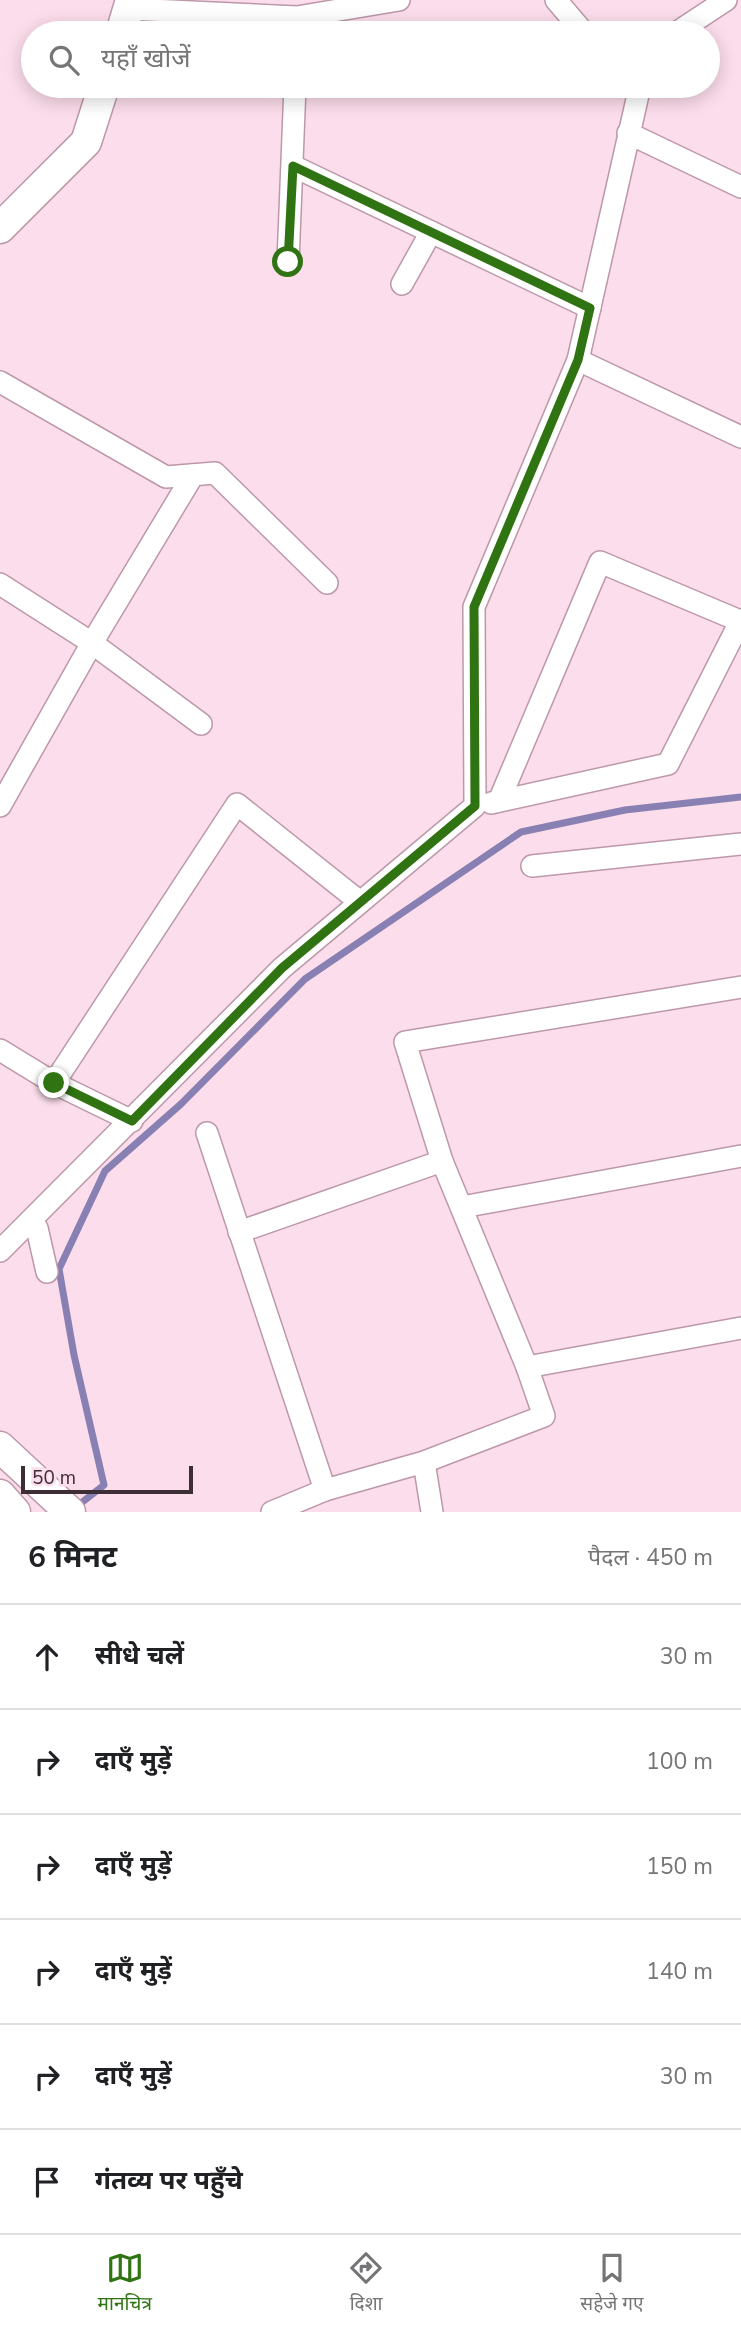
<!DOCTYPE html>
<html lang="hi">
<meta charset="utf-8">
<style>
body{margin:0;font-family:"Nunito Sans","Noto Sans Devanagari",sans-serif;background:#f6f6f6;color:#202124}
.scale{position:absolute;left:21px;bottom:18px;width:172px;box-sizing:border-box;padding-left:7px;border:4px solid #3d2e36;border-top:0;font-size:19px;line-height:24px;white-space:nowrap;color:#3d2e36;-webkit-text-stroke:5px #fcddeb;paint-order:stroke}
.stop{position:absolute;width:21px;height:21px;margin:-16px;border:5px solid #307312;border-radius:50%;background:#fff}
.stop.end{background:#307312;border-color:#fff;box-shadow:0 2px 7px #0008}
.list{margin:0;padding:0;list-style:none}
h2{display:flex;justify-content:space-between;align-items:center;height:91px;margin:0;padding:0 28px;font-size:30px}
h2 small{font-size:23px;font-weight:400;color:#757577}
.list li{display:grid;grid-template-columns:46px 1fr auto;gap:21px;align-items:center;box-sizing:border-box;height:105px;padding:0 28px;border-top:2px solid #e0e0e0}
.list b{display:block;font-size:26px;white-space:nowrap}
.list em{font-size:23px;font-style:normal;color:#757577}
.icon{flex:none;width:38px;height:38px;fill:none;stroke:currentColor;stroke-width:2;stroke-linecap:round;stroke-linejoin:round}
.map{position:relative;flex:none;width:741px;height:1512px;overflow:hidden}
.search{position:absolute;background:#fff;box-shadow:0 4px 18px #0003;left:21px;right:21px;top:21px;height:77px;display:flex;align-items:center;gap:18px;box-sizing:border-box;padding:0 24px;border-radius:38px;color:#757577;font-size:26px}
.sheet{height:721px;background:#fff}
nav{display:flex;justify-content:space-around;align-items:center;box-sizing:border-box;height:98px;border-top:2px solid #e0e0e0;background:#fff;font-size:19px;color:#757577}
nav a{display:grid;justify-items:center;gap:4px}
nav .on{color:#307312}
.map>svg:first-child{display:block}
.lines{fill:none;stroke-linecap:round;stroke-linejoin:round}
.stream{stroke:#8880b2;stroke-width:7}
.street-casing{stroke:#bc98aa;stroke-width:24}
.secondary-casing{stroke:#bc98aa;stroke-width:33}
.street{stroke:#fff;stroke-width:21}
.secondary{stroke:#fff;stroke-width:30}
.route{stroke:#307312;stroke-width:9}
</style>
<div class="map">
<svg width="741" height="1512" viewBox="0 0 741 1512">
<rect width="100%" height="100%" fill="#fcddeb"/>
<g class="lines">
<!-- stream -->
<polyline class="stream" points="76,1507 104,1485 74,1355 59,1269 105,1171 181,1104 305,979 521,832 625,810 741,797"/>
<!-- street casing -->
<g class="street-casing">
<g id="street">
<polyline points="556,0 584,33"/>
<polyline points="129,9 297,17 399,0"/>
<polyline points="676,33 726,0"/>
<polyline points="628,133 741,187"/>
<polyline points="293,166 590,308"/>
<polyline points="288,262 295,86"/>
<polyline points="402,284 431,232"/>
<polyline points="578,360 741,437"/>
<polyline points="0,382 166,477 215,473 327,583"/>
<polyline points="0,584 92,643 201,724"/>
<polyline points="499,801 600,562 740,621"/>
<polyline points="491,803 668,764 741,620"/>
<polyline points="0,806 92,643 193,475"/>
<polyline points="532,866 741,844"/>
<polyline points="0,1050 54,1083 132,1121"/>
<polyline points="54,1083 237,804 360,902"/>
<polyline points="207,1133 325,1490"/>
<polyline points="462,1207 741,1156"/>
<polyline points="30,1223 37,1228 47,1272"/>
<polyline points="239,1232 442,1161"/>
<polyline points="0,1251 282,968 475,806 474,607 578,360 640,86"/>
<polyline points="527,1367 741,1328"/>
<polyline points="424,1462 432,1512"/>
<polyline points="272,1512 325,1490 424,1462 544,1416 527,1367 442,1161 405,1042 741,987"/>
</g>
</g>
<!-- secondary casing -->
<g class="secondary-casing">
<g id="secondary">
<polyline points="121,33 131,0"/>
<polyline points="0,228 86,142 104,86"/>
<polyline points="0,1447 70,1512"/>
<polyline points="0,1495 15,1512"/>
</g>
</g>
<!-- street -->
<use href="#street" class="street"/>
<!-- secondary -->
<use href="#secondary" class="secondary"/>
</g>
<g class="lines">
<!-- route -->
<polyline class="route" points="54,1083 132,1121 282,968 475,806 474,607 578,360 590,308 293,166 288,262"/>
</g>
</svg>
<div class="scale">50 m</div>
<div class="stop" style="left:288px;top:262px"></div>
<div class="stop end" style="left:54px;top:1083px"></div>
<div class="search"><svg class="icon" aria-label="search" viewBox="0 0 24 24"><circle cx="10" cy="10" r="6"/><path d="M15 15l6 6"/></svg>यहाँ खोजें</div>
</div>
<section class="sheet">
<h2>6 मिनट<small>पैदल · 450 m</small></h2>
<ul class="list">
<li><svg class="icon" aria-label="ahead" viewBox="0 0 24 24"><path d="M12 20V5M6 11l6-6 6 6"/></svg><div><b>सीधे चलें</b></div><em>30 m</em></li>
<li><svg class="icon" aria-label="right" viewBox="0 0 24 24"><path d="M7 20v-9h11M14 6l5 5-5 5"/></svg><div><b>दाएँ मुड़ें</b></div><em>100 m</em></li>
<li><svg class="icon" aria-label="right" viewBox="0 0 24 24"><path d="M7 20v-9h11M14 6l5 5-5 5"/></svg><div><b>दाएँ मुड़ें</b></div><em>150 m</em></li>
<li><svg class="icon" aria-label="right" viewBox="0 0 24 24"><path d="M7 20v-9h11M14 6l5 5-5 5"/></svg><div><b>दाएँ मुड़ें</b></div><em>140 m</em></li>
<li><svg class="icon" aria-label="right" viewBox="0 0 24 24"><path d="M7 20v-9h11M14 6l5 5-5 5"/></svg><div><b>दाएँ मुड़ें</b></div><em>30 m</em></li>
<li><svg class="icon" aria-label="arrive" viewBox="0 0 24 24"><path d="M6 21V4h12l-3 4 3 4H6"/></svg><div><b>गंतव्य पर पहुँचे</b></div></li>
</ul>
</section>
<nav>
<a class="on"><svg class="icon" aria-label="map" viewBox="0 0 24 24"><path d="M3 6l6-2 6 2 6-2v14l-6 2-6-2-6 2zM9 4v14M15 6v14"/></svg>मानचित्र</a>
<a><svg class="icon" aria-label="directions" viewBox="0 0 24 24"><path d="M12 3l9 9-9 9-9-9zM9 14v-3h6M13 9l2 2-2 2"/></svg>दिशा</a>
<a><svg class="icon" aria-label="saved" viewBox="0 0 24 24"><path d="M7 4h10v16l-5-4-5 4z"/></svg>सहेजे गए</a>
</nav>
